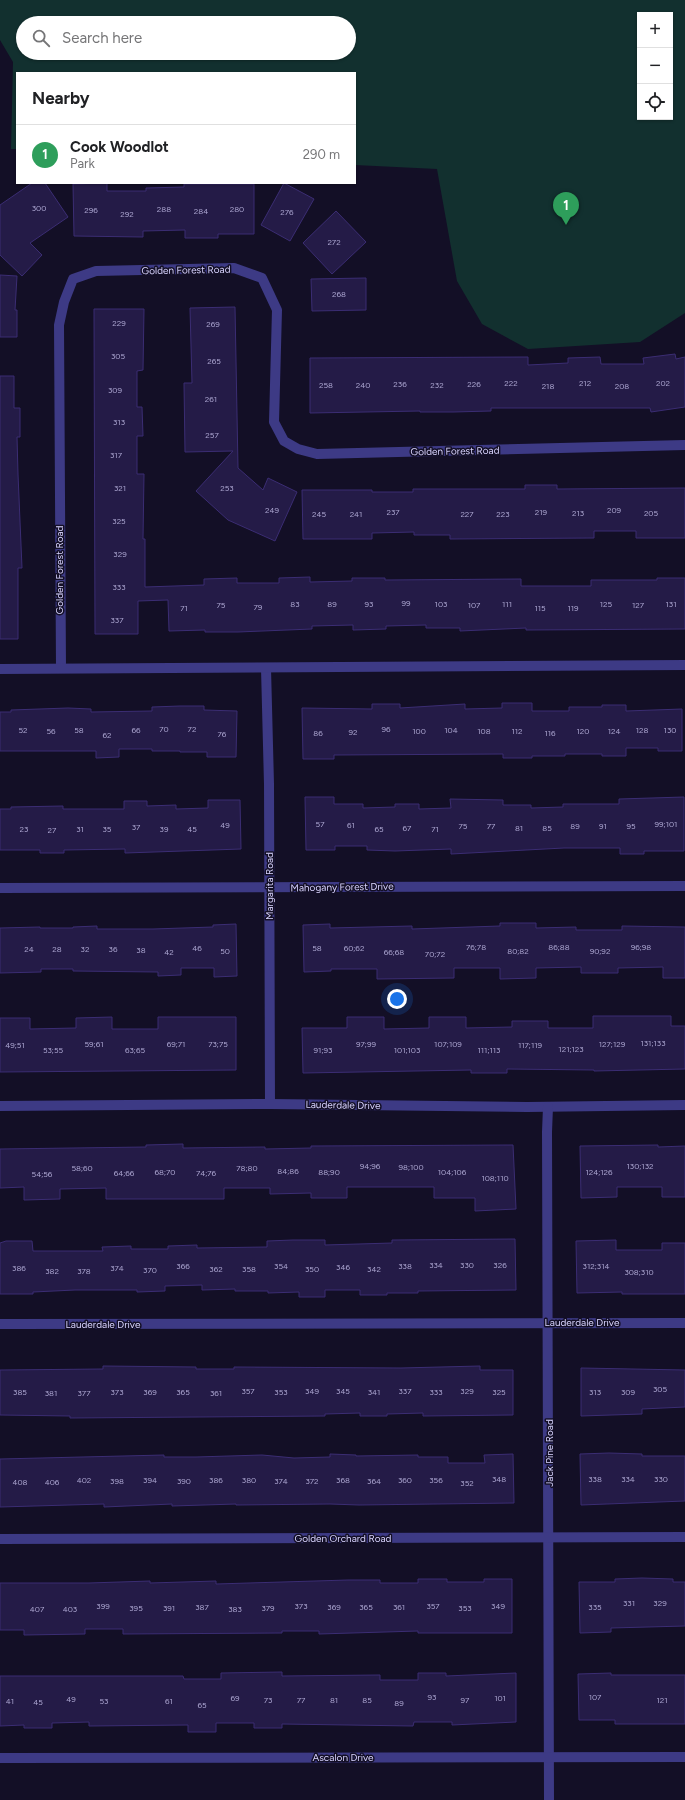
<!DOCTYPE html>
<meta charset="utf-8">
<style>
body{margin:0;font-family:Figtree,sans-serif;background:#f6f6f6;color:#202124}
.controls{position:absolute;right:12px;top:12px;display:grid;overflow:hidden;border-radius:0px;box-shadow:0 1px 3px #0004}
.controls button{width:36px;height:36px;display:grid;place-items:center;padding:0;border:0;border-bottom:1px solid #e0e0e0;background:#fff;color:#202124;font:20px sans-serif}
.you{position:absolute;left:397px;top:999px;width:14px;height:14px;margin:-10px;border:3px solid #fff;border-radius:50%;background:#1a73e8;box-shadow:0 0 0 6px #1a73e833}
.badge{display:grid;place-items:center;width:26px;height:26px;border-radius:50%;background:#127987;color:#fff;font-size:13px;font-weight:700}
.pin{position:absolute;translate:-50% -33px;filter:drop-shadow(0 1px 2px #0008)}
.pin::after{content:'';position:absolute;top:21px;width:14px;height:12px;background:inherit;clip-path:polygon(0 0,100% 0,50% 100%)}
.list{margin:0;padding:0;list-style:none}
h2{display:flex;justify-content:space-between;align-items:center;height:52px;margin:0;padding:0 16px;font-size:17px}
h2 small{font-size:13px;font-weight:400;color:#757577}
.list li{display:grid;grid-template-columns:26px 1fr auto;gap:12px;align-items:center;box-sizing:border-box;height:60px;padding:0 16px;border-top:1px solid #e0e0e0}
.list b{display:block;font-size:15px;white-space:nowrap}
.list p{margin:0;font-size:13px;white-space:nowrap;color:#757577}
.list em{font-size:13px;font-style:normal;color:#757577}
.icon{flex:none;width:22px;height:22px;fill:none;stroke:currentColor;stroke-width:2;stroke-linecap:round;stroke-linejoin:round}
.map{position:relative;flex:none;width:685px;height:1800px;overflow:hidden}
.search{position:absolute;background:#fff;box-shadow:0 1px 3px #0004;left:16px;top:16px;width:340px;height:44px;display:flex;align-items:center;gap:10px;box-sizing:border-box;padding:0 14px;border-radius:22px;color:#757577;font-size:15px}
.panel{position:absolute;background:#fff;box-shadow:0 1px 3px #0004;left:16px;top:72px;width:340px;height:112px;border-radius:0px}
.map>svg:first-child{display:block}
.green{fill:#12302f;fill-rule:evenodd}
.building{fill:#241b47;stroke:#3b2d73}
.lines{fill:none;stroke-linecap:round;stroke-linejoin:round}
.street{stroke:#3d3a85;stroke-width:10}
.labels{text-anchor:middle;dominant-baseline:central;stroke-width:3;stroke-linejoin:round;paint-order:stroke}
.number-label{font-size:8px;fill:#aca6d1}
.street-label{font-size:10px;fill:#d9d4ff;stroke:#130f26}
</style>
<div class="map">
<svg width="685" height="1800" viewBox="0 0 685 1800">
<rect width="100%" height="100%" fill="#130f26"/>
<!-- green -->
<path class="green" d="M0 0H685V313L640 342 528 349 482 324 457 281 437 169 355 165V73H17V149H11L13 62 0 40ZM640 15H670V117H640ZM23 23H349V53H23Z"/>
<!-- building -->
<g class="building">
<polygon points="32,183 45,183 68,217 30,243 42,255 22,276 0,255 0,205"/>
<polygon points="107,183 107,191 146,191 146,188 184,187 184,184 254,184 254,234 218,234 218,238 185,238 185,230 143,231 143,237 74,236 73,184"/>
<polygon points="284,183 314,199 290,241 261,225"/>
<polygon points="336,211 366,242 332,274 303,243"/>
<polygon points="0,275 17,276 15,310 17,310 17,337 0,337"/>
<polygon points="366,278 366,310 312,311 311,279"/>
<polygon points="235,307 238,468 263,490 268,478 297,492 275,541 228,520 196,491 233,451 185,452 184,383 192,383 190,308"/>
<polygon points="94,309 144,309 143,370 137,371 137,407 142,407 143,436 137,436 137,474 144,474 143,539 145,539 145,587 204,585 204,579 237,578 237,583 279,583 279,578 310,577 310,582 352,581 352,578 385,578 385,580 521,579 521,586 591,586 591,580 657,580 657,578 685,578 685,629 526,630 526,628 460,631 460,628 426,628 426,625 386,626 386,629 353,630 353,625 312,626 312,629 238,632 205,632 205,630 169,631 168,600 138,601 138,634 95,634"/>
<polygon points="675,354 676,359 685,357 685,407 651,412 650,408 491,408 491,411 453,412 420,412 420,411 310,413 310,358 528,357 528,365 568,363 568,358 600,357 601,364 644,364 643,358"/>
<polygon points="0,376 14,376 14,408 20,408 20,437 17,437 18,474 22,568 18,568 18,639 0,639"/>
<polygon points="525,485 557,485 557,489 685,488 685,538 636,538 636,531 594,531 594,538 450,539 450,535 414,535 414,532 372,533 372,539 303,539 302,490 372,490 372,492 413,492 413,489 525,489"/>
<polygon points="502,703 532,703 532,711 569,711 569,707 602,707 602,705 626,705 626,711 682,709 682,751 658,751 658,748 626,748 626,756 602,756 602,754 565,754 565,756 532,756 532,758 503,758 503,754 334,755 334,759 303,759 302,708 372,709 372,704 400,704 400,708 465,704 465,709 502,708"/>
<polygon points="180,706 204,706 204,710 237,711 236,757 207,757 207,752 180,752 180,751 152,751 152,749 119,749 119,757 96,758 96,751 0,751 0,712 11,712 11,710 68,708 91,709 91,712 152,711 152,707"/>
<polygon points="305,797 334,797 334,804 363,804 363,808 395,807 395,804 419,804 419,809 451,808 450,799 503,800 503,805 531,805 531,808 563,807 563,804 619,804 619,799 684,797 684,851 644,851 644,854 620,854 620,848 564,848 451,854 451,849 395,851 367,850 367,846 335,846 335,850 306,850"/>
<polygon points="208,800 240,800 241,849 125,853 125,849 64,850 64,853 40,853 40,850 0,850 0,809 11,809 11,807 63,806 63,809 124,809 124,801 147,801 147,806 176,805 176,809 208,808"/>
<polygon points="500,923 536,923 536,928 576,927 576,930 622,930 622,926 685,927 685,978 663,978 663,967 618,968 618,973 581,973 581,967 536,968 536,978 500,979 500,968 454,968 454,978 377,979 377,969 331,969 331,971 304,972 303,925 330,924 330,928 412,926 412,929 500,926"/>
<polygon points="236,924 237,976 214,977 214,968 181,968 181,975 158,976 158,972 73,971 73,969 41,969 41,972 0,973 0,928 40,927 40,928 73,928 73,927 97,926 97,929 153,929 213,927 213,925"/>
<polygon points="593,1016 671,1016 671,1026 685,1026 685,1069 594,1071 594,1070 507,1069 507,1073 471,1073 471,1070 303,1073 302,1028 347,1028 347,1017 384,1017 384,1029 429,1028 429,1017 466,1017 466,1028 512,1027 512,1021 548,1021 548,1028 593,1028"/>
<polygon points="112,1017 112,1029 158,1029 158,1017 236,1017 236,1070 0,1072 0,1018 30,1018 30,1029 76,1028 76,1018"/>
<polygon points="183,1144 183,1148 265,1147 265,1149 311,1148 311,1146 513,1145 516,1209 475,1211 475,1198 434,1198 434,1187 347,1187 347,1198 311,1198 311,1193 270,1194 270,1188 224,1188 224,1199 106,1199 106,1188 60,1189 60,1199 24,1200 24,1187 0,1188 0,1149 146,1147 146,1145"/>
<polygon points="658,1145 658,1147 685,1146 685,1197 662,1197 662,1187 617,1187 617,1197 581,1198 580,1146"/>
<polygon points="515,1239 516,1290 418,1291 418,1293 387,1293 387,1295 360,1295 360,1290 325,1290 325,1297 299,1297 299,1292 268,1293 268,1291 235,1291 235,1289 202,1290 202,1285 165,1286 165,1291 137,1292 137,1290 75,1290 33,1292 33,1294 0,1294 0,1243 6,1241 32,1241 33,1251 103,1251 102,1247 131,1246 131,1249 168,1249 168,1246 197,1245 197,1248 267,1247 267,1241 293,1240 325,1240 325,1245 392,1243 392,1240"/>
<polygon points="616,1240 616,1250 662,1250 662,1243 685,1243 685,1294 622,1294 622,1292 577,1293 576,1241"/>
<polygon points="103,1366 196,1367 196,1369 234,1369 234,1367 401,1368 480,1366 480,1370 513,1370 513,1415 423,1416 423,1413 387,1414 387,1416 360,1416 360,1413 325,1414 325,1416 70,1418 70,1416 0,1415 0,1370 103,1369"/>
<polygon points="581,1368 685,1370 685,1407 642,1409 642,1414 581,1416"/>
<polygon points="609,1453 642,1454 642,1456 685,1456 685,1501 581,1505 580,1454"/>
<polygon points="330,1454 356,1455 356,1456 418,1455 418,1457 448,1457 448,1463 485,1463 484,1455 513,1454 514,1503 359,1505 330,1504 236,1505 236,1504 172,1506 172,1504 104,1507 104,1504 0,1507 0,1459 164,1455 164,1457 196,1457 262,1455 294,1458 330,1457"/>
<polygon points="642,1578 673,1579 673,1582 685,1582 685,1626 611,1628 611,1632 580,1633 579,1582 615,1582 615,1579"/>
<polygon points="418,1579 447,1579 447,1582 484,1582 484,1579 512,1579 512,1633 418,1633 418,1631 319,1634 319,1631 282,1631 282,1633 123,1634 123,1629 85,1629 85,1634 24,1635 24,1630 0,1630 0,1583 89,1583 150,1581 150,1583 216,1581 216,1584 348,1580 380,1580 380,1583 418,1583"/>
<polygon points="282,1672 282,1676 380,1675 380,1680 418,1680 418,1673 446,1673 446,1676 516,1673 516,1722 452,1725 452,1722 414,1722 413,1726 282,1724 282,1728 254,1728 254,1723 216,1723 216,1732 188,1732 188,1725 89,1726 89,1722 52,1723 52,1728 24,1728 24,1725 0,1726 0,1676 183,1676 184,1679 221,1679 221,1673"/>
<polygon points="611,1673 611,1675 685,1675 685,1724 615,1724 615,1720 579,1720 578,1674"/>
</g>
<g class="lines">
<!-- street -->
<g class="street">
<polyline points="61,668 59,325 64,302 73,279 96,271 234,268 262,278 277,310 274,422 284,441 298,449 317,454 685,445"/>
<polyline points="266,668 269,784 270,1104"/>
<polyline points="0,669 685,665"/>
<polyline points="0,888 685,886"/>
<polyline points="0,1106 270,1104 527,1107 685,1105"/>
<polyline points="548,1107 547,1132 549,1800"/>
<polyline points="0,1324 685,1323"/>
<polyline points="0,1539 685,1537"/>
<polyline points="0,1758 685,1757"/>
</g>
</g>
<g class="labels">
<!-- number labels -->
<g class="number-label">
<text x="39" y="208">300</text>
<text x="164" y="209">288</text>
<text x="237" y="209">280</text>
<text x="91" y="210">296</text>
<text x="201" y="211">284</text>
<text x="287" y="212">276</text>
<text x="127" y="214">292</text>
<text x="334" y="242">272</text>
<text x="339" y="294">268</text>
<text x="119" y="323">229</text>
<text x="213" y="324">269</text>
<text x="118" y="356">305</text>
<text x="214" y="361">265</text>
<text x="511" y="383">222</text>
<text x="585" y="383">212</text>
<text x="663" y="383">202</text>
<text x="400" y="384">236</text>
<text x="474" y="384">226</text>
<text x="326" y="385">258</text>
<text x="363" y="385">240</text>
<text x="437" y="385">232</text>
<text x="548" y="386">218</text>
<text x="622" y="386">208</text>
<text x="115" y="390">309</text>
<text x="211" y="399">261</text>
<text x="119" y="422">313</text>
<text x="212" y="435">257</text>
<text x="116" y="455">317</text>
<text x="120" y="488">321</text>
<text x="227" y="488">253</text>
<text x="272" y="510">249</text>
<text x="614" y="510">209</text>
<text x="393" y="512">237</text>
<text x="541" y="512">219</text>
<text x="578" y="513">213</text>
<text x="651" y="513">205</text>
<text x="319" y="514">245</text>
<text x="356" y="514">241</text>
<text x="467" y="514">227</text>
<text x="503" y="514">223</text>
<text x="119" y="521">325</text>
<text x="120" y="554">329</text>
<text x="119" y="587">333</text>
<text x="406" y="603">99</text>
<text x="295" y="604">83</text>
<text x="332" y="604">89</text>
<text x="369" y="604">93</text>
<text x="441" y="604">103</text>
<text x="507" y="604">111</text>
<text x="606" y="604">125</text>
<text x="671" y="604">131</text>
<text x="221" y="605">75</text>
<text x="474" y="605">107</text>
<text x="638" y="605">127</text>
<text x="258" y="607">79</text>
<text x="184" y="608">71</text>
<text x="540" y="608">115</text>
<text x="573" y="608">119</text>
<text x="117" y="620">337</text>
<text x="164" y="729">70</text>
<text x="192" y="729">72</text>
<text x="386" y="729">96</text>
<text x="23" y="730">52</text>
<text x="79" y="730">58</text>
<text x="136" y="730">66</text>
<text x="451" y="730">104</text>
<text x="642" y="730">128</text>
<text x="670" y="730">130</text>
<text x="51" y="731">56</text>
<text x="419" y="731">100</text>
<text x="484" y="731">108</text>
<text x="517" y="731">112</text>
<text x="583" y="731">120</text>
<text x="614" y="731">124</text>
<text x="353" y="732">92</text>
<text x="318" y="733">86</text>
<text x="550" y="733">116</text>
<text x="222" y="734">76</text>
<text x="107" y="735">62</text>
<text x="320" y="824">57</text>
<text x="666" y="824">99;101</text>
<text x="225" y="825">49</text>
<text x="351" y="825">61</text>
<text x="463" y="826">75</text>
<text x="491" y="826">77</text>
<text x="575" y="826">89</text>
<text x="603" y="826">91</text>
<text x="631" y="826">95</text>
<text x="136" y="827">37</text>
<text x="407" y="828">67</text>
<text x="519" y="828">81</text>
<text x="547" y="828">85</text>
<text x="24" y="829">23</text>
<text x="80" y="829">31</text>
<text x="107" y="829">35</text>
<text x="164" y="829">39</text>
<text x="192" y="829">45</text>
<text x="379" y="829">65</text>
<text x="435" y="829">71</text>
<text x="52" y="830">27</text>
<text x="476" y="947">76;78</text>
<text x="559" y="947">86;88</text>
<text x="641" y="947">96;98</text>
<text x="197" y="948">46</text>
<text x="317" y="948">58</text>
<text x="354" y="948">60;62</text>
<text x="29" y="949">24</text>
<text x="57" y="949">28</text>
<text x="85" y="949">32</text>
<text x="113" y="949">36</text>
<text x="141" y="950">38</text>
<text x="225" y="951">50</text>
<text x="518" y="951">80;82</text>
<text x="600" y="951">90;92</text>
<text x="169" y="952">42</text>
<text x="394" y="952">66;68</text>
<text x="435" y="954">70;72</text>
<text x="653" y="1043">131;133</text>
<text x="94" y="1044">59;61</text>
<text x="176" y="1044">69;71</text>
<text x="218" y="1044">73;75</text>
<text x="366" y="1044">97;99</text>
<text x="448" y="1044">107;109</text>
<text x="612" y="1044">127;129</text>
<text x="15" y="1045">49;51</text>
<text x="530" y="1045">117;119</text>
<text x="571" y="1049">121;123</text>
<text x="53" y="1050">53;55</text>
<text x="135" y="1050">63;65</text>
<text x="323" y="1050">91;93</text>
<text x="407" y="1050">101;103</text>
<text x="489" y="1050">111;113</text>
<text x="370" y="1166">94;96</text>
<text x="640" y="1166">130;132</text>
<text x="411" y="1167">98;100</text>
<text x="82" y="1168">58;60</text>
<text x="247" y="1168">78;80</text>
<text x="288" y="1171">84;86</text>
<text x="165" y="1172">68;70</text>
<text x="329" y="1172">88;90</text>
<text x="452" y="1172">104;106</text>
<text x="599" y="1172">124;126</text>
<text x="124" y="1173">64;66</text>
<text x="206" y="1173">74;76</text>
<text x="42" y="1174">54;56</text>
<text x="495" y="1178">108;110</text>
<text x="436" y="1265">334</text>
<text x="467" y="1265">330</text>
<text x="500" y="1265">326</text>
<text x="183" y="1266">366</text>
<text x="281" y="1266">354</text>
<text x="405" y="1266">338</text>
<text x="596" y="1266">312;314</text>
<text x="343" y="1267">346</text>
<text x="19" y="1268">386</text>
<text x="117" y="1268">374</text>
<text x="216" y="1269">362</text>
<text x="249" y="1269">358</text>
<text x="312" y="1269">350</text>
<text x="374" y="1269">342</text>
<text x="150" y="1270">370</text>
<text x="52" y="1271">382</text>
<text x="84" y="1271">378</text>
<text x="639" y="1272">308;310</text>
<text x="660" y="1389">305</text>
<text x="248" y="1391">357</text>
<text x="312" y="1391">349</text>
<text x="343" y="1391">345</text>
<text x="405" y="1391">337</text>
<text x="467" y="1391">329</text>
<text x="20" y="1392">385</text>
<text x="117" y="1392">373</text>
<text x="150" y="1392">369</text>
<text x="183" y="1392">365</text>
<text x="281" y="1392">353</text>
<text x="374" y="1392">341</text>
<text x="436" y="1392">333</text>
<text x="499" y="1392">325</text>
<text x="595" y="1392">313</text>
<text x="628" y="1392">309</text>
<text x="51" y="1393">381</text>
<text x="84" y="1393">377</text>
<text x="216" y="1393">361</text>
<text x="499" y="1479">348</text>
<text x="595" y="1479">338</text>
<text x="628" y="1479">334</text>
<text x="661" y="1479">330</text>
<text x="84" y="1480">402</text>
<text x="150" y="1480">394</text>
<text x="216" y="1480">386</text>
<text x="249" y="1480">380</text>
<text x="343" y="1480">368</text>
<text x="405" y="1480">360</text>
<text x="436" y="1480">356</text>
<text x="117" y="1481">398</text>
<text x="184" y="1481">390</text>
<text x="281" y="1481">374</text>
<text x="312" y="1481">372</text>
<text x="374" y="1481">364</text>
<text x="20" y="1482">408</text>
<text x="52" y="1482">406</text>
<text x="467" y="1483">352</text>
<text x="629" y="1603">331</text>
<text x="660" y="1603">329</text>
<text x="103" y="1606">399</text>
<text x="301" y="1606">373</text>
<text x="433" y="1606">357</text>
<text x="498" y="1606">349</text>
<text x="202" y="1607">387</text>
<text x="334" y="1607">369</text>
<text x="366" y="1607">365</text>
<text x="399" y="1607">361</text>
<text x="595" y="1607">335</text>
<text x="136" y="1608">395</text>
<text x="169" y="1608">391</text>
<text x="268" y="1608">379</text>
<text x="465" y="1608">353</text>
<text x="37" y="1609">407</text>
<text x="70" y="1609">403</text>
<text x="235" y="1609">383</text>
<text x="432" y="1697">93</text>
<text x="595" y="1697">107</text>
<text x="235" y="1698">69</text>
<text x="500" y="1698">101</text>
<text x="71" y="1699">49</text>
<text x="268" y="1700">73</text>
<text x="301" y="1700">77</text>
<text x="334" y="1700">81</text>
<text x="367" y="1700">85</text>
<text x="465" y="1700">97</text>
<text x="662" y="1700">121</text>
<text x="10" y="1701">41</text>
<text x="104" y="1701">53</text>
<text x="169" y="1701">61</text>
<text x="38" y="1702">45</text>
<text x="399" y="1703">89</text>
<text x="202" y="1705">65</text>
</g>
<!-- street labels -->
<g class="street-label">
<text transform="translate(186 270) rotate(-1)">Golden Forest Road</text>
<text transform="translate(455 451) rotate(-1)">Golden Forest Road</text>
<text transform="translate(59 570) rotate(-90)">Golden Forest Road</text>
<text transform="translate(269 886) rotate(-90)">Margarita Road</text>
<text transform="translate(342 887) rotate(-1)">Mahogany Forest Drive</text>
<text transform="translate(343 1105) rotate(1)">Lauderdale Drive</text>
<text x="582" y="1322">Lauderdale Drive</text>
<text x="103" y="1324">Lauderdale Drive</text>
<text transform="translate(549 1453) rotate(-90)">Jack Pine Road</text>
<text x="343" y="1538">Golden Orchard Road</text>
<text x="343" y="1757">Ascalon Drive</text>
</g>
</g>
</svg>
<div class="controls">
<button>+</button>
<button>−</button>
<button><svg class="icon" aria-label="locate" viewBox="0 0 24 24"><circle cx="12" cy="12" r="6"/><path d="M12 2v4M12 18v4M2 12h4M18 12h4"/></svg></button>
</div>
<div class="you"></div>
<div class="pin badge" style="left:566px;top:225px;background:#2e9e5b">1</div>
<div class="search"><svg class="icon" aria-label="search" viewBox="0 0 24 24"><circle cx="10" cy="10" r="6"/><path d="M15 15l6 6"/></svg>Search here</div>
<section class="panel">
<h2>Nearby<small></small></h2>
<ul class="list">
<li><span class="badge" style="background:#2e9e5b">1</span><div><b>Cook Woodlot</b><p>Park</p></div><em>290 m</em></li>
</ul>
</section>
</div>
